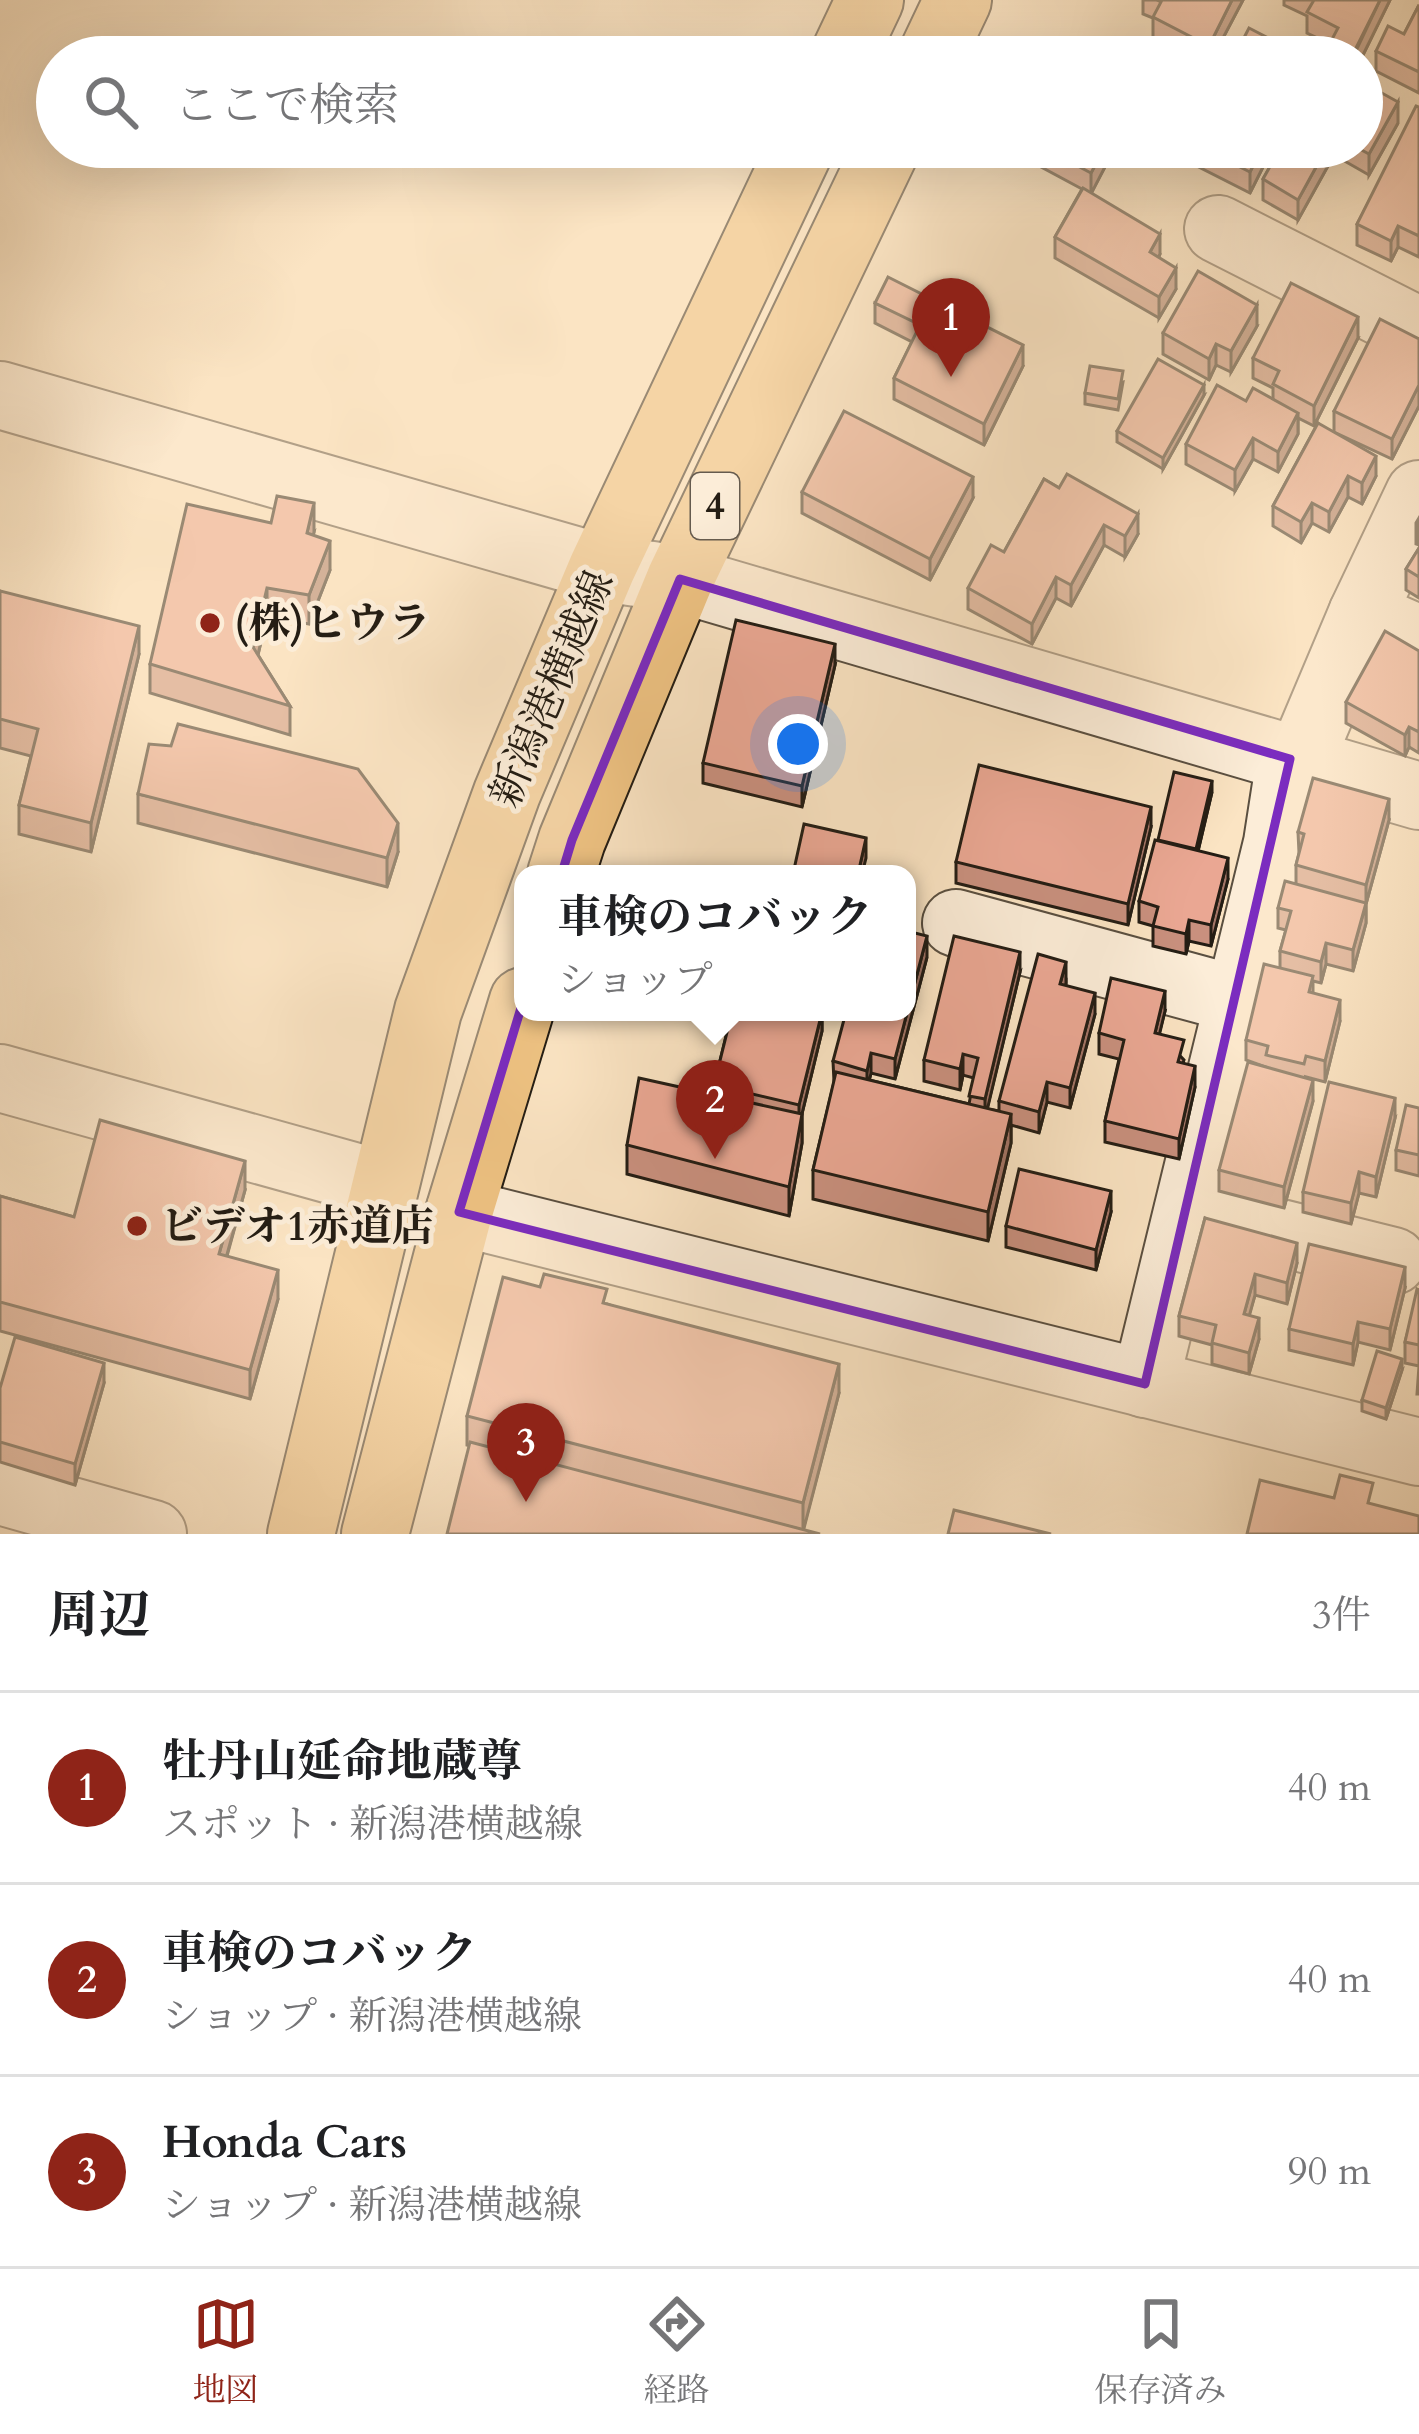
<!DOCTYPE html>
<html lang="ja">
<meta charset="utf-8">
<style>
body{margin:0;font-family:Cardo,"Noto Serif JP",serif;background:#f6f6f6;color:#202124}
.you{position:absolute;left:798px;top:744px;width:42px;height:42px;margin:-30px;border:9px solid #fff;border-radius:50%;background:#1a73e8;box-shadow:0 0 0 18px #1a73e833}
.badge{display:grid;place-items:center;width:78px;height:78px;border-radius:50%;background:#8f2418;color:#fff;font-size:39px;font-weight:700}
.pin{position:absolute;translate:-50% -99px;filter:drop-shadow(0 3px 6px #0008)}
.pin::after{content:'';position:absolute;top:63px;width:42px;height:36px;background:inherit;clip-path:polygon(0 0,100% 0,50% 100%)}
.popup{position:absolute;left:514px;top:865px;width:402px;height:156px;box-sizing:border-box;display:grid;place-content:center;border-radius:24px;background:#fff;filter:drop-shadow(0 3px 9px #0005);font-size:39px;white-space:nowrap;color:#757577}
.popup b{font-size:45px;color:#202124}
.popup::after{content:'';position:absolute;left:50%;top:100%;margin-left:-24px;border:24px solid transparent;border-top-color:#fff}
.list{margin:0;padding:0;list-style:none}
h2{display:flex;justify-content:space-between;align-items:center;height:156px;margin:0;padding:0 48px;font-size:51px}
h2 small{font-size:39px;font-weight:400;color:#757577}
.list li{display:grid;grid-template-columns:78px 1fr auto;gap:36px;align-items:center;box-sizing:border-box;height:192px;padding:0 48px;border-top:3px solid #e0e0e0}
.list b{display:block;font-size:45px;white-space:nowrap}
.list p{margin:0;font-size:39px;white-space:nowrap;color:#757577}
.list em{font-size:39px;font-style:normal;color:#757577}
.icon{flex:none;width:66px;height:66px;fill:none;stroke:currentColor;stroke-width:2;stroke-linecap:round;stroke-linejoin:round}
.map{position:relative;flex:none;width:1419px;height:1534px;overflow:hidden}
.search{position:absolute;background:#fff;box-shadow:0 12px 48px #0002;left:36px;right:36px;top:36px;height:132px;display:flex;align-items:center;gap:30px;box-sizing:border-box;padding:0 42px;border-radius:66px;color:#757577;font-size:45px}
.sheet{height:732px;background:#fff}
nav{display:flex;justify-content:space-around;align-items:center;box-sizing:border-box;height:168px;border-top:3px solid #e0e0e0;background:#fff;font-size:33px;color:#757577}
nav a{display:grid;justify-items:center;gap:6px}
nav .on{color:#8f2418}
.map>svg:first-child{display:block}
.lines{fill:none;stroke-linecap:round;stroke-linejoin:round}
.minor-casing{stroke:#5a4f40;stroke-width:70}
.major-casing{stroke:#241d14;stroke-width:70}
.minor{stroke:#fcedd8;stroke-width:66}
.major{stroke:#eec282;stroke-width:66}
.wall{fill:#c9907e;stroke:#241d14;stroke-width:3}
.shaded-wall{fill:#a47567;stroke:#241d14;stroke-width:3}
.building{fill:#eaa793;stroke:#241d14;stroke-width:3}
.marked{fill:none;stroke:#7b2cbf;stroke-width:9;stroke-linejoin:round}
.poi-dot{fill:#8f2418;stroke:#fcedd8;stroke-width:4.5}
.labels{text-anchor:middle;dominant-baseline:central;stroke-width:10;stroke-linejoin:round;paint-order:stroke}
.shield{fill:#fcedd8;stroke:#655b4f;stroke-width:3}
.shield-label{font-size:39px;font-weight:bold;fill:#241d14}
.poi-label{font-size:42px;font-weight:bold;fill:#241d14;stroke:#fcedd8;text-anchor:start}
.street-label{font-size:42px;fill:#241d14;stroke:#fcedd8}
</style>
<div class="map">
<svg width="1419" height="1534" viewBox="0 0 1419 1534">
<rect width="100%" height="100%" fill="#fbe4c3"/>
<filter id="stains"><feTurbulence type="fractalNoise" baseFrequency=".00167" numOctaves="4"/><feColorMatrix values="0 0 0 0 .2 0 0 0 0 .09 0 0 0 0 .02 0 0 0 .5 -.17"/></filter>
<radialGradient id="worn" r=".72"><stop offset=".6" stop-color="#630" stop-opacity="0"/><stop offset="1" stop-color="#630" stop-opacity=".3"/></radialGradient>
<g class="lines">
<!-- minor casing -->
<g class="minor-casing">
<g id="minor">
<polyline points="1218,229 1419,331"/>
<polyline points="0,395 602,568 680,579 1419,796"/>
<polyline points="1362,614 1419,639"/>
<polyline points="1300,761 1362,614 1419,494"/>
<polyline points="956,923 1239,1000"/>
<polyline points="0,1078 385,1185"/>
<polyline points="1188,1210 1393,1261"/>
<polyline points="459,1212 1419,1452"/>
<polyline points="1145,1384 1277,843 1290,759"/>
<polyline points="0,1491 153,1534"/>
</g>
</g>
<!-- major casing -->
<g class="major-casing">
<g id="major">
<polyline points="843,57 870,0"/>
<polyline points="931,57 958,0"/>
<polyline points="561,874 572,840 680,579 887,147"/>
<polyline points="301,1534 428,1011 507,793 602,568 801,147"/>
<polyline points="375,1534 459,1212 523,1001"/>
</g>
</g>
<!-- minor -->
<use href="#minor" class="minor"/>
<!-- major -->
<use href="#major" class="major"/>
</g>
<!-- wall -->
<g class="wall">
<polygon points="1143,0 1243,0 1213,57 1190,57 1153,38 1153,18 1143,14"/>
<polygon points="1284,0 1390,0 1362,57 1330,57 1330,44 1307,33 1307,16 1284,5"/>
<polygon points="1419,5 1419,93 1376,71 1376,51 1404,34"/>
<polygon points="1419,107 1419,257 1398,247 1391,261 1357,245 1357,224"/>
<polygon points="1398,123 1369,175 1334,155 1298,220 1263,200 1263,179 1281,147 1362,147"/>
<polygon points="1004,147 1107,147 1107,163 1091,193 1160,254 1159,257 1176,289 1159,318 1055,258 1055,237 1082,189"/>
<polygon points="1191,147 1273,147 1250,193 1191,163"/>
<polygon points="875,303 1023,366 984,445 894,399 894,378 912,342 875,323"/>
<polygon points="1257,326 1231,372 1216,365 1209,380 1163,354 1163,333"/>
<polygon points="1358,338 1314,426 1298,418 1298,434 1278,472 1253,459 1235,491 1186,464 1186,444 1246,401 1273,399 1273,388 1253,378 1253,358"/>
<polygon points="1419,339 1419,406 1392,459 1334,432 1334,411"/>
<polygon points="1123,382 1118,410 1085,404 1085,393"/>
<polygon points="1204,395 1163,469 1117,442 1117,431"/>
<polygon points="1318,423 1376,476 1362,504 1348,497 1329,532 1312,523 1301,543 1273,526 1273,506"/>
<polygon points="1044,479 1138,534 1125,557 1104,545 1071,606 1056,598 1032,644 968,609 968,588 1004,552"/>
<polygon points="802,492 973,498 930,580 802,513"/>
<polygon points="1419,518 1419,545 1416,544 1416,523"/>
<polygon points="314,532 313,536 330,570 309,624 267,616 258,655 290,706 290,735 150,693 150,664"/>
<polygon points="1419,548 1419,598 1406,590 1406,569"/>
<polygon points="0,591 139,654 91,852 19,834 19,805 31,756 0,748"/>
<polygon points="1419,651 1419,753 1409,747 1405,756 1346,723 1346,702"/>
<polygon points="835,665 802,807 703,783 703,763"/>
<polygon points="1212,792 1198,851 1228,879 1211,946 1189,941 1186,954 1153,946 1153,926 1139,922 1139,901"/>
<polygon points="138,794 398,852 387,887 138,823"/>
<polygon points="1389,820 1366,904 1366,923 1353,971 1326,964 1321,983 1313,981 1313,994 1340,1021 1325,1082 1306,1077 1313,1101 1284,1208 1219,1191 1219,1170 1266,1067 1246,1060 1246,1040 1280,968 1280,951 1286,930 1278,928 1278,908 1296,884 1296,865 1299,853 1298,832"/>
<polygon points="1151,827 1128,925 956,883 956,862"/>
<polygon points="927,957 895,1079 871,1073 869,1080 969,1104 974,1078 963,1075 960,1090 924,1081 924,1060 1020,972 987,1109 999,1111 999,1101 1066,983 1066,986 1095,1014 1070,1108 1047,1102 1039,1133 1011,1125 1011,1143 988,1241 813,1199 813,1170 834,1082 833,1061"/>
<polygon points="1165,1011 1159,1034 1184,1060 1183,1063 1195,1087 1179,1159 1105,1142 1105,1121 1119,1059 1099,1054 1099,1033"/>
<polygon points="732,1012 831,1012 830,1018 822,1016 822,1031 802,1114 802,1143 789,1216 627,1174 627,1145 714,1094 714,1085"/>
<polygon points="1419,1108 1419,1176 1396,1170 1396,1150"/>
<polygon points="1395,1118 1376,1197 1359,1193 1351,1224 1303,1212 1303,1192"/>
<polygon points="245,1190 227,1256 278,1299 250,1399 0,1331 0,1196 74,1217"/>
<polygon points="1111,1212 1096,1270 1006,1247 1006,1226"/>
<polygon points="1205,1218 1297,1263 1287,1304 1255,1295 1249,1315 1259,1339 1249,1374 1212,1364 1212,1345 1179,1336 1179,1316"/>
<polygon points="1405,1288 1390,1350 1358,1342 1353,1365 1289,1350 1289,1329"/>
<polygon points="1419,1290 1419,1394 1417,1394 1419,1366 1405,1363 1405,1342"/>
<polygon points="607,1304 839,1393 803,1530 467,1445 467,1416"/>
<polygon points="1402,1370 1386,1419 1362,1411 1362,1400"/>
<polygon points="104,1383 75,1485 0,1462 0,1388"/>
</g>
<!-- shaded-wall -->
<g class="shaded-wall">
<polygon points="1232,0 1243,0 1213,57 1209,57 1209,46"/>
<polygon points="1380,0 1390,0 1362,57 1353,57"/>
<polygon points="1398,102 1398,123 1369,175 1369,154"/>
<polygon points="1105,147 1107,147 1107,163 1091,194 1091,173"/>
<polygon points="1262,147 1273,147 1250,193 1250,172"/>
<polygon points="1327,147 1334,147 1334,155 1298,220 1298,200"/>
<polygon points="1398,226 1398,247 1391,261 1391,241"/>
<polygon points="1160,234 1160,254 1150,273 1150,252"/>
<polygon points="1176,268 1176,289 1159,318 1159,297"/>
<polygon points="1257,305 1257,326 1231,372 1231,351"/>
<polygon points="1358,317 1358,338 1314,426 1314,406"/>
<polygon points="1216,344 1216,365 1209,380 1209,359"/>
<polygon points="1023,345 1023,366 984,445 984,424"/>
<polygon points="1204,385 1204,395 1163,469 1163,458"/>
<polygon points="1419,385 1419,406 1392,459 1392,439"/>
<polygon points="1298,413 1298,434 1278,472 1278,452"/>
<polygon points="1253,438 1253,459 1235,491 1235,470"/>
<polygon points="1376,456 1376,476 1362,504 1362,483"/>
<polygon points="1348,476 1348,497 1329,532 1329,512"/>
<polygon points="973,477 973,498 930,580 930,559"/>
<polygon points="314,503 314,532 307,562 307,533"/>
<polygon points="1312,503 1312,523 1301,543 1301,522"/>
<polygon points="1138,514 1138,534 1125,557 1125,536"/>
<polygon points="1104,525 1104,545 1071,606 1071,585"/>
<polygon points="330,541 330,570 309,624 309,595"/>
<polygon points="1056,577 1056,598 1032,644 1032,624"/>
<polygon points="267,588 267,616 253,676 253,647"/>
<polygon points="139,626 139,654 91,852 91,823"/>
<polygon points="835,644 835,665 802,807 802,786"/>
<polygon points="1409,727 1409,747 1405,756 1405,735"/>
<polygon points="1212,781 1212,792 1196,860 1196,849"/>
<polygon points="1389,799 1389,820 1366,904 1366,923 1353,971 1353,950 1366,904 1366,885"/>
<polygon points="1151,807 1151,827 1128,925 1128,904"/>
<polygon points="398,823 398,852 387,887 387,858"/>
<polygon points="866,838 866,858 862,874 858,874"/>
<polygon points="1228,858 1228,879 1211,946 1211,925"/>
<polygon points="1189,920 1189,941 1186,954 1186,934"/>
<polygon points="927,936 927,957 895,1079 895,1059"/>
<polygon points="1326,943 1326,964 1321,983 1321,962"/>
<polygon points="1020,952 1020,972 985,1119 985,1099"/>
<polygon points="1066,962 1066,983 1060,1005 1060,984"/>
<polygon points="1165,991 1165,1011 1155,1053 1155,1033"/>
<polygon points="1095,993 1095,1014 1070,1108 1070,1088"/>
<polygon points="1340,1000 1340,1021 1325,1082 1325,1061"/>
<polygon points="822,1012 822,1031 799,1126 799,1105"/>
<polygon points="871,1053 871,1073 867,1091 867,1071"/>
<polygon points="963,1054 963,1075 960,1090 960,1069"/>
<polygon points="1195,1066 1195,1087 1179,1159 1179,1139"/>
<polygon points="1313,1080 1313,1101 1284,1208 1284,1187"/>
<polygon points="1047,1082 1047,1102 1039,1133 1039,1112"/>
<polygon points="1395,1098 1395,1118 1376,1197 1376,1177"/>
<polygon points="802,1114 802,1143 789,1216 789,1187"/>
<polygon points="1011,1114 1011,1143 988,1241 988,1212"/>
<polygon points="245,1161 245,1190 219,1283 219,1254"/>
<polygon points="1359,1172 1359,1193 1351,1224 1351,1203"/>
<polygon points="1111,1191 1111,1212 1096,1270 1096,1250"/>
<polygon points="1297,1243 1297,1263 1287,1304 1287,1283"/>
<polygon points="1405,1267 1405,1288 1390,1350 1390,1329"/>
<polygon points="278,1270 278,1299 250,1399 250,1370"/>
<polygon points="1255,1274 1255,1295 1244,1335 1244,1314"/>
<polygon points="1259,1318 1259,1339 1249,1374 1249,1353"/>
<polygon points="1358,1322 1358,1342 1353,1365 1353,1344"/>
<polygon points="1402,1359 1402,1370 1386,1419 1386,1408"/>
<polygon points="104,1363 104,1383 75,1485 75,1464"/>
<polygon points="839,1364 839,1393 803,1532 803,1503"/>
</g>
<!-- building -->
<g class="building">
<polygon points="1157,0 1232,0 1209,46 1153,17 1161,2"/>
<polygon points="1314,0 1380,0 1353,54 1330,43 1338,28 1307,12"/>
<polygon points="1419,5 1419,72 1376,51 1388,26 1404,34"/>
<polygon points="1249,28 1305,57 1234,57"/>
<polygon points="1014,41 1043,57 1006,57"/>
<polygon points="1362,82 1398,102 1369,154 1356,147 1362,147"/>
<polygon points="1416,106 1419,107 1419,236 1398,226 1391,241 1357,224"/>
<polygon points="1042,147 1105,147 1091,173"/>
<polygon points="1200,147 1262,147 1250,172"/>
<polygon points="1281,147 1327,147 1298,200 1263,179"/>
<polygon points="1083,188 1160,234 1150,252 1176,268 1159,297 1055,237"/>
<polygon points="1198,271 1257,305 1231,351 1216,344 1209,359 1163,333"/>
<polygon points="888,277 1023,345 984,424 894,378 920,325 875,303"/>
<polygon points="1291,283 1358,317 1314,406 1273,384 1279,371 1253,358"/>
<polygon points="1380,319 1419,339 1419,385 1392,439 1334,411"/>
<polygon points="1158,359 1204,385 1163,458 1117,431"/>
<polygon points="1090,366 1123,371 1118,399 1085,393"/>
<polygon points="1217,385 1246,401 1253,388 1298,413 1278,452 1253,438 1235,470 1186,444"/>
<polygon points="844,411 973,477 930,559 802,492"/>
<polygon points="1318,423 1376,456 1362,483 1348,476 1329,512 1312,503 1301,522 1273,506"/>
<polygon points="1067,474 1138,514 1125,536 1104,525 1071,585 1056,577 1032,624 968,588 991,545 1004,552 1044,479 1059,488"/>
<polygon points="277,496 314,503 307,533 330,541 309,595 267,588 253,647 290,706 150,664 187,504 271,523"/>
<polygon points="1419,548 1419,577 1406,569"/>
<polygon points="0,591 139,626 91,823 19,805 38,729 0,719"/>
<polygon points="736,620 835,644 802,786 703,763"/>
<polygon points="1385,631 1419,651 1419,732 1409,727 1405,735 1346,702"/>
<polygon points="178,724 358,769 398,823 387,858 138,794 149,744 171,746"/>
<polygon points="979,765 1151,807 1128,904 956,862"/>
<polygon points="1174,772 1212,781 1196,849 1158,840"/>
<polygon points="1313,778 1389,799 1366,885 1296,865 1304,834 1298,832"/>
<polygon points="804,824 866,838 858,874 793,874"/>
<polygon points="1155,840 1228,858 1211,925 1189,920 1186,934 1153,926 1158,907 1139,901"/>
<polygon points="1285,881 1366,903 1353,950 1326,943 1321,962 1280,951 1291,911 1278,908"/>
<polygon points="907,931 927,936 895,1059 871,1053 867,1071 833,1061 846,1012 907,1012"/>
<polygon points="954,936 1020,952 985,1099 969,1096 978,1058 963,1054 960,1069 924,1060"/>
<polygon points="1038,954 1066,962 1060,984 1095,993 1070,1088 1047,1082 1039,1112 999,1101"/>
<polygon points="1264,964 1313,976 1309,992 1340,1000 1325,1061 1306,1056 1304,1064 1266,1055 1268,1046 1246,1040"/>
<polygon points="1111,978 1165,991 1155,1033 1184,1040 1178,1062 1195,1066 1179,1139 1105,1121 1124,1040 1099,1033"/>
<polygon points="732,1012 822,1012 799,1105 714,1085"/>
<polygon points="1248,1062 1313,1080 1284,1187 1219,1170"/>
<polygon points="836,1072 1011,1114 988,1212 813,1170"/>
<polygon points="639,1078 802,1114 789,1187 627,1145"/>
<polygon points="1329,1082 1395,1098 1376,1177 1359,1172 1351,1203 1303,1192"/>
<polygon points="1406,1105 1419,1108 1419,1155 1396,1150"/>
<polygon points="100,1120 245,1161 219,1254 278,1270 250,1370 0,1302 0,1196 74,1217"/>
<polygon points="1019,1169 1111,1191 1096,1250 1006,1226"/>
<polygon points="1205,1218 1297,1243 1287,1283 1255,1274 1244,1314 1259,1318 1249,1353 1212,1343 1216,1325 1179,1316"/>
<polygon points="1309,1244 1405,1267 1390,1329 1358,1322 1353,1344 1289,1329"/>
<polygon points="544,1274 607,1289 603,1303 839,1364 803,1503 467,1416 503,1277 540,1287"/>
<polygon points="1417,1289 1419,1290 1419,1345 1405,1342"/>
<polygon points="15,1337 104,1363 75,1464 0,1442 0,1388"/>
<polygon points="1377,1351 1402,1359 1386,1408 1362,1400"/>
<polygon points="470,1442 820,1534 447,1534"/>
<polygon points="1340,1475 1373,1483 1368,1503 1419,1516 1419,1534 1247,1534 1260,1480 1334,1498"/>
<polygon points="954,1510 1051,1534 948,1534"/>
</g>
<!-- marked area -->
<path d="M0 0H1419V1534H0ZM680 579 1290 759 1145 1384 459 1212 572 840Z" fill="#fbe4c3" fill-opacity=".55" fill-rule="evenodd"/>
<path class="marked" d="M680 579 1290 759 1145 1384 459 1212 572 840Z"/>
<!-- markers -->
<g class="poi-dot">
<circle cx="210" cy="623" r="12"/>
<circle cx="137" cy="1226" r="12"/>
</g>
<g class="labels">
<!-- shield labels -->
<rect class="shield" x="691" y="473" width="48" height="66" rx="9"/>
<g class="shield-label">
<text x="715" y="506">4</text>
</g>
<!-- poi labels -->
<g class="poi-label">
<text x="234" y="623">(株)ヒウラ</text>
<text x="161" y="1226">ビデオ1赤道店</text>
</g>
<!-- street labels -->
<g class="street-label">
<text transform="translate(552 689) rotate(-67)">新潟港横越線</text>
</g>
</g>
<rect width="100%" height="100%" filter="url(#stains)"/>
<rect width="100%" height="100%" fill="url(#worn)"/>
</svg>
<div class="you"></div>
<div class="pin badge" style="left:951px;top:377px">1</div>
<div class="pin badge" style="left:715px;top:1159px">2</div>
<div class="popup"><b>車検のコバック</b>ショップ</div>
<div class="pin badge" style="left:526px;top:1502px">3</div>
<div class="search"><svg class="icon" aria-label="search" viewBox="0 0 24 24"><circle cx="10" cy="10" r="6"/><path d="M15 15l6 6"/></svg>ここで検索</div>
</div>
<section class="sheet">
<h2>周辺<small>3件</small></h2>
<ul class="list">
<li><span class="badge">1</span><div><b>牡丹山延命地蔵尊</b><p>スポット · 新潟港横越線</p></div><em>40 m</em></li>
<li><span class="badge">2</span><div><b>車検のコバック</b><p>ショップ · 新潟港横越線</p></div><em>40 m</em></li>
<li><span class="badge">3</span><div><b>Honda Cars</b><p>ショップ · 新潟港横越線</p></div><em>90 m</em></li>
</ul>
</section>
<nav>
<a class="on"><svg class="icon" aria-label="map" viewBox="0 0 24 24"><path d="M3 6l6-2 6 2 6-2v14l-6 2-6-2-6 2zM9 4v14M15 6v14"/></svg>地図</a>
<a><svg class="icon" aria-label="directions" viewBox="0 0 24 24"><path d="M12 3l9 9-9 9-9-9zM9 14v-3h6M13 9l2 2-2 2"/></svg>経路</a>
<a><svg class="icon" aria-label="saved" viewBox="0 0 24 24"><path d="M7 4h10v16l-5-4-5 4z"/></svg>保存済み</a>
</nav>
